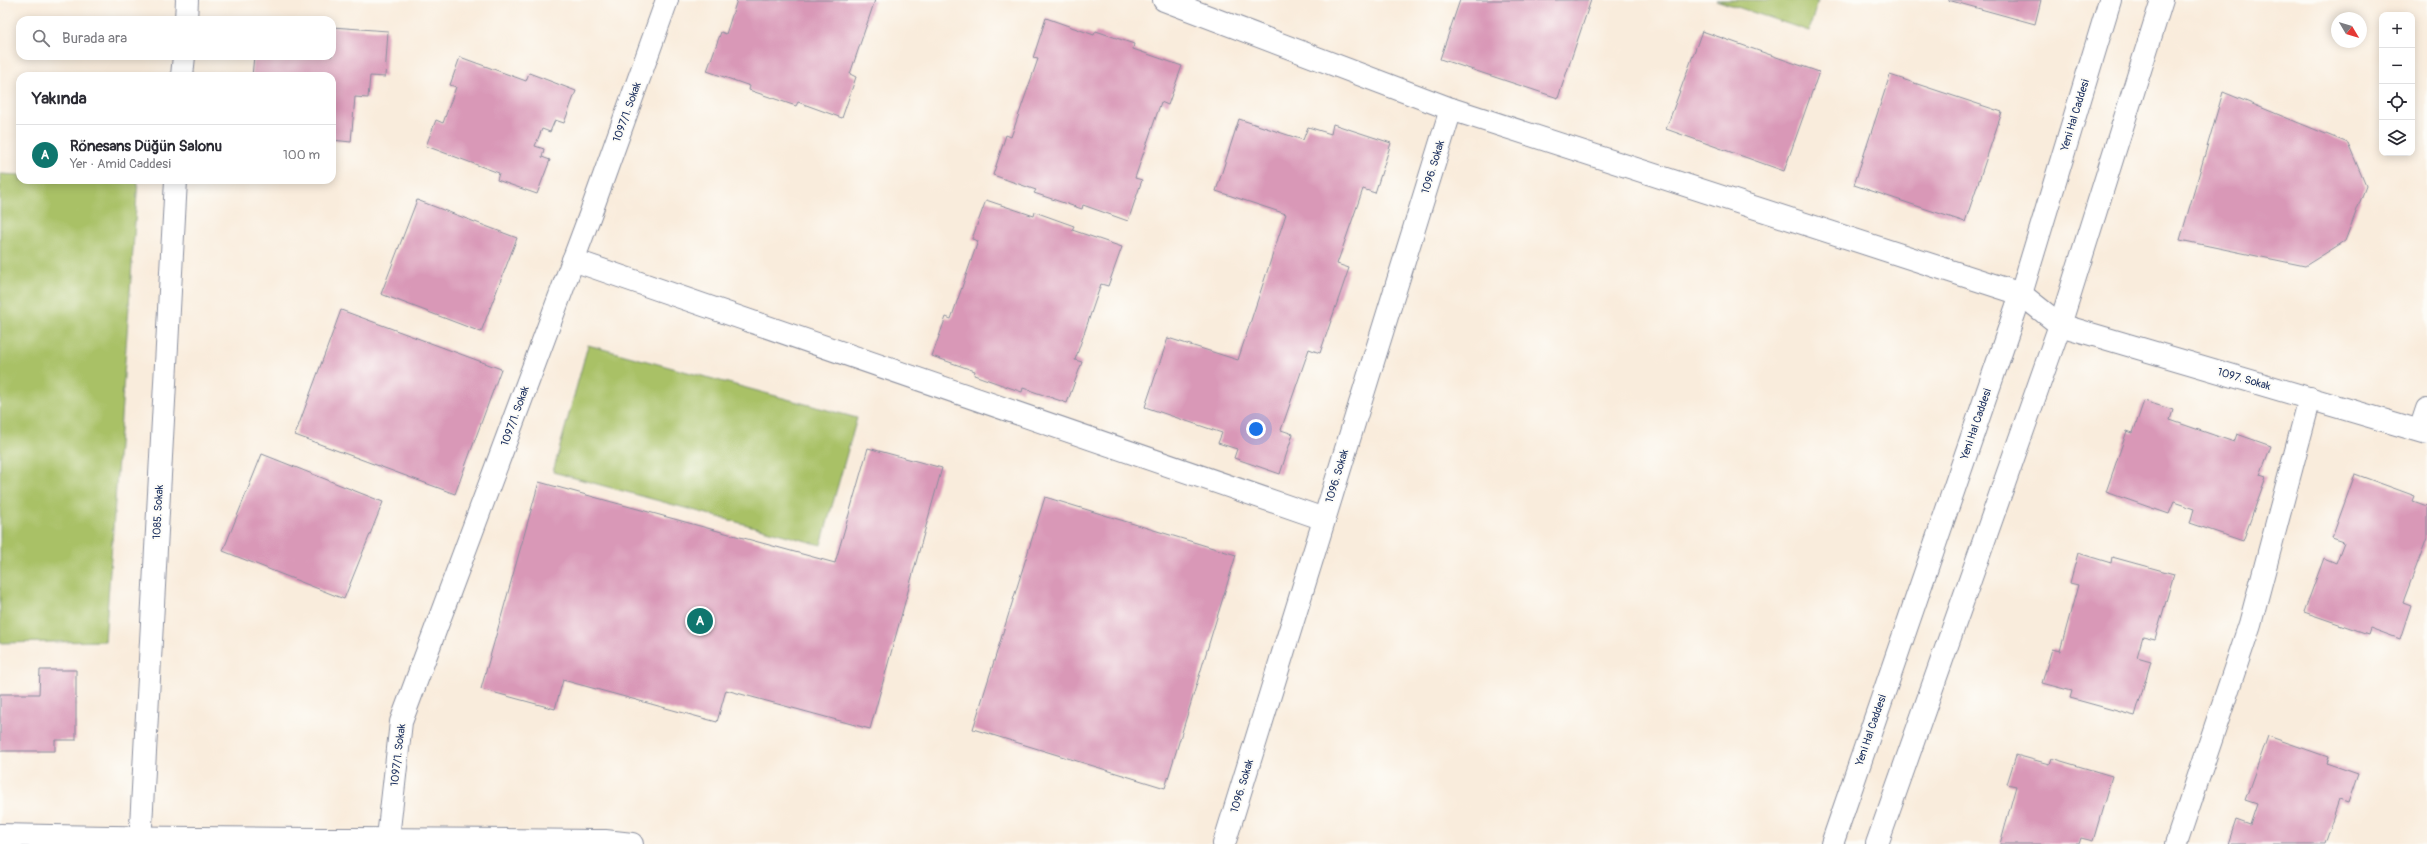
<!DOCTYPE html>
<html lang="tr">
<meta charset="utf-8">
<style>
body{margin:0;font-family:Pangolin,sans-serif;background:#f7f7f7;color:#2b2b33}
.controls{position:absolute;right:12px;top:12px;display:grid;overflow:hidden;border-radius:8px;box-shadow:0 2px 10px #0003}
.controls button{width:36px;height:36px;display:grid;place-items:center;padding:0;border:0;border-bottom:1px solid #e1e1e2;background:#fff;color:#2b2b33;font:20px sans-serif}
.compass{position:absolute;left:2331px;top:12px;width:36px;height:36px;border-radius:50%;background:#fff;box-shadow:0 2px 10px #0003;rotate:128deg}
.you{position:absolute;left:1256px;top:429px;width:14px;height:14px;margin:-10px;border:3px solid #fff;border-radius:50%;background:#1a73e8;box-shadow:0 0 0 6px #1a73e833}
.badge{display:grid;place-items:center;width:26px;height:26px;border-radius:50%;background:#0f766e;color:#fff;font-size:13px;font-weight:700}
.pin{position:absolute;translate:-50% -50%;border:2px solid #fff;box-shadow:0 1px 4px #0006}
.list{margin:0;padding:0;list-style:none}
h2{display:flex;justify-content:space-between;align-items:center;height:52px;margin:0;padding:0 16px;font-size:17px}
h2 small{font-size:13px;font-weight:400;color:#7c7c81}
.list li{display:grid;grid-template-columns:26px 1fr auto;gap:12px;align-items:center;box-sizing:border-box;height:60px;padding:0 16px;border-top:1px solid #e1e1e2}
.list b{display:block;font-size:15px;white-space:nowrap}
.list p{margin:0;font-size:13px;white-space:nowrap;color:#7c7c81}
.list em{font-size:13px;font-style:normal;color:#7c7c81}
.icon{flex:none;width:22px;height:22px;fill:none;stroke:currentColor;stroke-width:2;stroke-linecap:round;stroke-linejoin:round}
.map{position:relative;flex:none;width:2427px;height:844px;overflow:hidden}
.search{position:absolute;background:#fff;box-shadow:0 2px 10px #0003;left:16px;top:16px;width:320px;height:44px;display:flex;align-items:center;gap:10px;box-sizing:border-box;padding:0 14px;border-radius:12px;color:#7c7c81;font-size:15px}
.panel{position:absolute;background:#fff;box-shadow:0 2px 10px #0003;left:16px;top:72px;width:320px;height:112px;border-radius:12px}
.map>svg:first-child{display:block}
.green{fill:#a9c166;stroke:#627862}
.building{fill:#d998b7}
.lines{fill:none;stroke-linecap:round;stroke-linejoin:round}
.minor-casing{stroke:#8a8e9d;stroke-width:24}
.minor{stroke:#fff;stroke-width:22}
.labels{text-anchor:middle;dominant-baseline:central;stroke-width:4;stroke-linejoin:round;paint-order:stroke}
.street-label{font-size:11px;fill:#1b2f5e;stroke:#fdfcf7}
</style>
<div class="map">
<svg width="2427" height="844" viewBox="0 0 2427 844">
<rect width="100%" height="100%" fill="#fdfcf7"/>
<filter id="ink" filterUnits="userSpaceOnUse"><feTurbulence type="fractalNoise" baseFrequency=".025" numOctaves="2"/><feDisplacementMap in="SourceGraphic" scale="8" xChannelSelector="R" yChannelSelector="G"/><feConvolveMatrix kernelMatrix="1 2 1 2 8 2 1 2 1" color-interpolation-filters="sRGB"/></filter>
<filter id="wash" filterUnits="userSpaceOnUse"><feTurbulence type="fractalNoise" baseFrequency=".012" numOctaves="4" result="noise"/><feDisplacementMap in="SourceGraphic" scale="16" xChannelSelector="R" yChannelSelector="G"/><feGaussianBlur stdDeviation="0.9" result="paint"/><feColorMatrix in="noise" values="0 0 0 0 0 0 0 0 0 0 0 0 0 0 0 0 0 1.4 0 .05"/><feComposite in="paint" operator="in"/></filter>
<g filter="url(#wash)">
<rect width="100%" height="100%" fill="#f9ecdc"/>
<!-- green -->
<g class="green">
<polygon points="1716,0 1818,0 1809,31"/>
<polygon points="0,174 20,175 20,180 138,180 105,641 0,643"/>
<polygon points="588,345 857,418 821,545 553,472"/>
</g>
<g id="blocks">
<!-- building -->
<g class="building">
<polygon points="737,0 875,0 850,74 856,77 842,118 798,102 796,106 749,90 750,86 707,71 721,32 726,34"/>
<polygon points="1460,0 1591,0 1558,98 1440,59"/>
<polygon points="1948,0 2041,0 2035,24"/>
<polygon points="1046,18 1094,35 1096,31 1134,44 1133,49 1182,66 1168,105 1161,102 1135,178 1142,180 1128,221 1083,205 1082,209 1034,193 1036,190 993,175 1006,135 1011,137 1038,59 1033,58"/>
<polygon points="332,27 388,31 385,77 370,76 368,98 355,97 351,142 332,140 332,76 252,76 254,56 332,56"/>
<polygon points="1702,31 1819,72 1784,171 1666,129"/>
<polygon points="460,57 526,81 529,73 576,91 564,123 555,120 550,132 542,129 535,146 544,149 542,157 550,160 537,194 497,180 499,173 426,146 436,120 443,123 456,87 450,85"/>
<polygon points="1890,75 2002,112 1965,222 1854,185"/>
<polygon points="2223,92 2348,143 2366,186 2345,241 2305,266 2180,240"/>
<polygon points="1239,119 1303,140 1308,127 1331,134 1333,124 1391,143 1375,193 1363,189 1337,264 1349,268 1320,353 1309,349 1281,430 1293,434 1280,474 1234,458 1237,449 1218,443 1222,433 1145,407 1168,338 1238,360 1286,214 1216,191"/>
<polygon points="417,200 517,238 481,332 381,294"/>
<polygon points="986,200 1034,216 1035,212 1074,226 1072,230 1122,247 1108,286 1101,284 1075,360 1082,362 1067,403 1023,388 1022,392 974,375 975,371 932,356 946,317 951,319 978,241 972,239"/>
<polygon points="341,310 501,369 455,494 295,435"/>
<polygon points="2144,401 2173,410 2170,420 2234,442 2237,434 2271,446 2260,475 2266,477 2243,541 2190,523 2194,509 2174,502 2169,514 2106,492 2127,431 2133,433"/>
<polygon points="868,448 942,468 870,729 726,690 717,722 563,680 555,709 481,689 539,482 835,563"/>
<polygon points="262,454 383,502 344,599 223,551"/>
<polygon points="2355,474 2415,496 2413,501 2427,506 2427,538 2403,602 2411,605 2400,639 2370,628 2368,634 2304,612 2324,558 2336,563 2344,542 2332,538"/>
<polygon points="1045,497 1236,555 1165,788 973,729"/>
<polygon points="2078,553 2111,563 2112,557 2174,574 2155,639 2143,636 2137,657 2151,661 2135,716 2070,698 2072,691 2042,683 2052,649 2060,651 2078,585 2070,583"/>
<polygon points="40,670 76,670 76,740 55,740 55,751 0,751 0,694 39,694"/>
<polygon points="2268,736 2328,757 2326,763 2358,774 2348,803 2339,800 2324,844 2228,844 2236,820 2250,825 2257,804 2245,800"/>
<polygon points="2016,755 2049,764 2051,758 2112,776 2093,841 2081,838 2079,844 2000,844 2016,786 2007,784"/>
</g>
</g>
</g>
<g filter="url(#ink)">
<use href="#blocks" fill-opacity="0" stroke="#8a8e9d" stroke-width="1"/>
<g class="lines">
<!-- minor casing -->
<g class="minor-casing">
<g id="minor">
<polyline points="1164,0 1451,109 2021,294 2060,325 2427,433"/>
<polyline points="186,20 187,0"/>
<polyline points="182,76 184,56"/>
<polyline points="573,260 1324,519"/>
<polyline points="2420,430 2427,409"/>
<path d="M0 835C202 840 403 838 605 841L632 844"/>
<polyline points="388,838 401,722 590,215 667,0"/>
<polyline points="140,844 176,180"/>
<polyline points="1224,844 1451,109"/>
<polyline points="1832,844 2021,294 2110,0"/>
<polyline points="1877,844 2060,325 2162,0"/>
<polyline points="2176,844 2250,624 2310,398"/>
</g>
</g>
<!-- minor -->
<use href="#minor" class="minor"/>
</g>
</g>
<g class="labels">
<!-- street labels -->
<g class="street-label">
<text transform="translate(627 112) rotate(-70)">1097/1. Sokak</text>
<text transform="translate(2075 115) rotate(-73)">Yeni Hal Caddesi</text>
<text transform="translate(1433 167) rotate(-73)">1096. Sokak</text>
<text transform="translate(2244 379) rotate(16)">1097. Sokak</text>
<text transform="translate(515 416) rotate(-70)">1097/1. Sokak</text>
<text transform="translate(1976 424) rotate(-71)">Yeni Hal Caddesi</text>
<text transform="translate(1337 476) rotate(-73)">1096. Sokak</text>
<text transform="translate(158 512) rotate(-87)">1085. Sokak</text>
<text transform="translate(1871 730) rotate(-71)">Yeni Hal Caddesi</text>
<text transform="translate(398 755) rotate(-83)">1097/1. Sokak</text>
<text transform="translate(1242 786) rotate(-73)">1096. Sokak</text>
</g>
</g>
</svg>
<div class="controls">
<button>+</button>
<button>−</button>
<button><svg class="icon" aria-label="locate" viewBox="0 0 24 24"><circle cx="12" cy="12" r="6"/><path d="M12 2v4M12 18v4M2 12h4M18 12h4"/></svg></button>
<button><svg class="icon" aria-label="layers" viewBox="0 0 24 24"><path d="M12 4l9 5-9 5-9-5zM3 14l9 5 9-5"/></svg></button>
</div>
<svg class="compass" viewBox="-18 -18 36 36"><path d="M0-13l5 13h-10z" fill="#e53935"/><path d="M0 13l5-13h-10z" fill="#7c7c81"/></svg>
<div class="you"></div>
<div class="pin badge" style="left:700px;top:621px">A</div>
<div class="search"><svg class="icon" aria-label="search" viewBox="0 0 24 24"><circle cx="10" cy="10" r="6"/><path d="M15 15l6 6"/></svg>Burada ara</div>
<section class="panel">
<h2>Yakında<small></small></h2>
<ul class="list">
<li><span class="badge">A</span><div><b>Rönesans Düğün Salonu</b><p>Yer · Amid Caddesi</p></div><em>100 m</em></li>
</ul>
</section>
</div>
